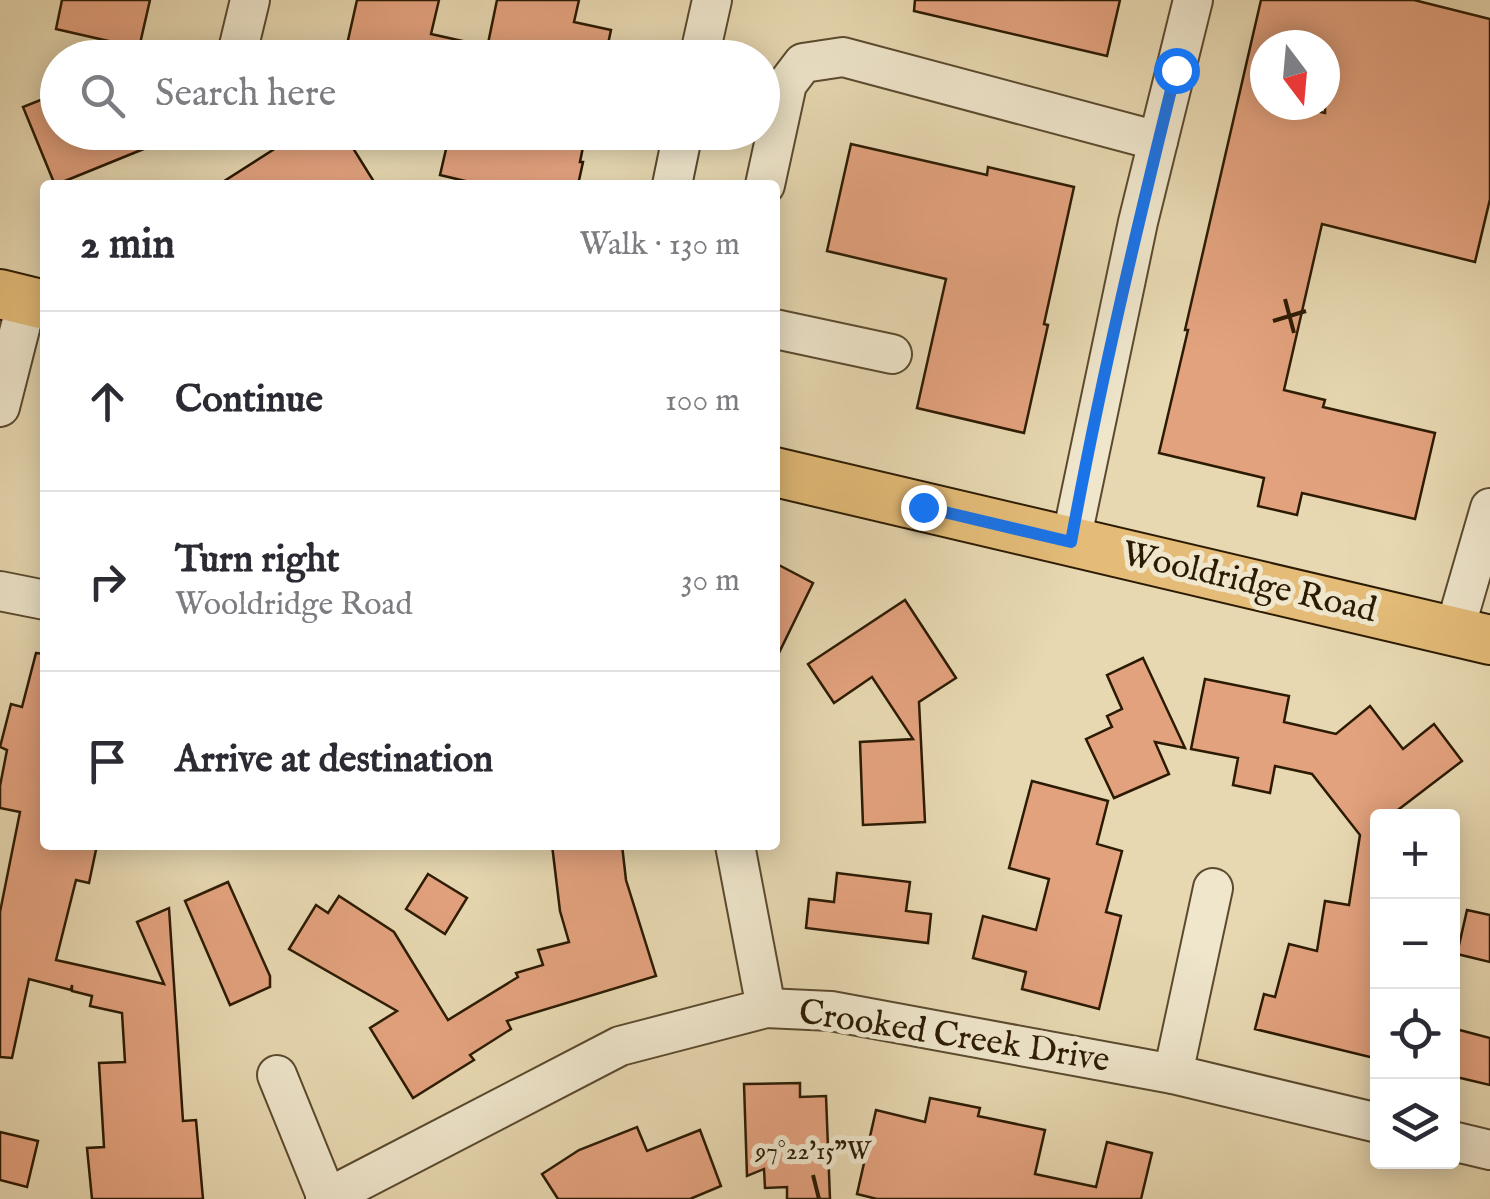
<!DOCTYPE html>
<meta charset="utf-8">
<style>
body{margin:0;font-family:"IM FELL English",serif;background:#f7f7f7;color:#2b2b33}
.controls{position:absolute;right:30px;bottom:30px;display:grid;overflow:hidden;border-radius:10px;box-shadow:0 5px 25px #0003}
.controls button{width:90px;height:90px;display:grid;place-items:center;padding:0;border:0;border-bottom:2px solid #e1e1e2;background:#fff;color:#2b2b33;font:50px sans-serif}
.compass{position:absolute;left:1250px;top:30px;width:90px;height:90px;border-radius:50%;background:#fff;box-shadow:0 5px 25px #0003;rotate:164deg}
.stop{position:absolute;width:30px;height:30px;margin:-22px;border:8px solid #1a73e8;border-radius:50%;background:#fff}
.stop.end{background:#1a73e8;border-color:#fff;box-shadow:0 2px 10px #0008}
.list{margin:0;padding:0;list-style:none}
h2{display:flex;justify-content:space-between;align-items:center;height:130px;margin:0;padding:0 40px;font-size:42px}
h2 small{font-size:32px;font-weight:400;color:#7c7c81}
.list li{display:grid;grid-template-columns:65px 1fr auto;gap:30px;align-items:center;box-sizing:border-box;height:180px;padding:0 40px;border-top:2px solid #e1e1e2}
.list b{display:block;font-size:38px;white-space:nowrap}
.list p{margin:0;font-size:32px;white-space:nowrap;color:#7c7c81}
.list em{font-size:32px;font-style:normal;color:#7c7c81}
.icon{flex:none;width:55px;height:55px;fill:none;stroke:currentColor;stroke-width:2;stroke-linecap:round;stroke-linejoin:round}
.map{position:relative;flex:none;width:1490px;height:1199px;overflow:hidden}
.search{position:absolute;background:#fff;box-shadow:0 5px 25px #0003;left:40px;top:40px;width:740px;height:110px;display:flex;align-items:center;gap:25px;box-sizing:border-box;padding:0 35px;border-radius:55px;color:#7c7c81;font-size:38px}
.panel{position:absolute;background:#fff;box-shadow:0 5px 25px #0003;left:40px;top:180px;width:740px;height:670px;border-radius:10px}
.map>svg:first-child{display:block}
.building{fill:#e3a27e;stroke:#2c1b03;stroke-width:2.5;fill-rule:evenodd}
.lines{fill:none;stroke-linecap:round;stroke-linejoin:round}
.minor-casing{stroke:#5b4a2e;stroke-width:42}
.major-casing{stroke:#2c1b03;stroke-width:52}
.minor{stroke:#efe6cc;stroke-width:38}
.major{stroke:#e4bc78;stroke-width:48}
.route{stroke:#1a73e8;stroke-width:12}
.ticks{fill:none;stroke:#2c1b03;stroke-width:4}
.labels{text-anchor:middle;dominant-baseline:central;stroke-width:10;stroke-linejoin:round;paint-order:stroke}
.street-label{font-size:35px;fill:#2c1b03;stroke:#efe6cc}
.ticks-label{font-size:25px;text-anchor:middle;fill:#2c1b03;stroke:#efe6cc;stroke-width:10;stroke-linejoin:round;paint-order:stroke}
</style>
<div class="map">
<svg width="1490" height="1199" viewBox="0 0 1490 1199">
<rect width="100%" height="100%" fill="#e7d8b1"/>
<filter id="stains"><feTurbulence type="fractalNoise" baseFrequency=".002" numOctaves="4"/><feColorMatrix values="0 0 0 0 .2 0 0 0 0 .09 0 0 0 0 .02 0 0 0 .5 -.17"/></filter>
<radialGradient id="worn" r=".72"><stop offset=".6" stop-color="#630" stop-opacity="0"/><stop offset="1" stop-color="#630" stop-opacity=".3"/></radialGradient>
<!-- building -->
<g class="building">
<polygon points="62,0 150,0 139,48 56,29"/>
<polygon points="357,0 439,0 431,34 485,46 484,58 344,58"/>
<polygon points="497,0 579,0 574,22 611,30 605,58 485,58"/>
<polygon points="915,0 1120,0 1107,56 914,11"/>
<path d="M1261 0H1414L1490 19V199L1475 262 1322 224 1284 390 1325 400 1323 407 1435 433 1415 519 1302 493 1297 515 1258 506 1264 478 1159 453 1188 330H1185ZM1265 45H1325V113L1289 105H1265Z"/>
<polygon points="58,93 58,132 183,133 55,185 23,107"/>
<polygon points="301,132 343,132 376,185 218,185"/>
<polygon points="450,132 586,132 580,162 583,162 578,185 482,185 440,175"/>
<polygon points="851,144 987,175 988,167 1074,187 1044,324 1048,325 1024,433 917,408 946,279 827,251"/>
<polygon points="775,563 813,583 775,661"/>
<polygon points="905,600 956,678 919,702 925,822 863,825 860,742 913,739 872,677 834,703 808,664"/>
<polygon points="36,653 45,654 45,845 97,845 89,883 76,880 56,960 164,984 137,922 169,908 183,1121 196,1120 203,1199 92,1199 87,1148 104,1147 99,1063 125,1062 122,1013 90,1006 92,996 72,991 72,985 71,990 29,979 12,1058 0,1057 0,912 20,812 0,808 0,786 7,750 0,747 11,704 22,707"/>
<polygon points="1143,658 1185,748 1155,742 1169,774 1114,798 1086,739 1112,727 1107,716 1122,709 1107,675"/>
<polygon points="1205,679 1289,696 1284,722 1336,734 1370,706 1403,749 1434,724 1462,761 1390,816 1378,816 1378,1059 1255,1029 1264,994 1275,997 1289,944 1317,951 1325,901 1349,905 1360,835 1312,774 1275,766 1270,793 1233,785 1238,758 1191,749"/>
<polygon points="1032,781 1108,801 1097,844 1122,851 1106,912 1121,916 1099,1009 1022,989 1026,972 973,958 983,916 1036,930 1049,879 1009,868"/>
<polygon points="552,845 622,845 626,880 656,976 507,1021 511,1029 470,1055 474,1060 413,1098 370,1028 397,1011 289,949 316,905 328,913 339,896 394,932 448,1020 518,977 516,973 543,965 538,950 569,942 560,911"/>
<polygon points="837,873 910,882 906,911 931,914 928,943 806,928 809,899 834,902"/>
<polygon points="428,874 467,898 445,934 406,909"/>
<polygon points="228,882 270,976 270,987 230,1005 185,901"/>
<polygon points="1467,910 1490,915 1490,962 1457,954"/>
<polygon points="1452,1028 1490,1038 1490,1085 1452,1076"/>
<polygon points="800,1083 800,1097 826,1096 830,1199 787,1199 787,1187 765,1188 764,1169 747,1176 744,1084"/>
<polygon points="930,1098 980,1108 978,1116 1045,1130 1035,1174 1096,1187 1107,1142 1152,1153 1141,1199 877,1199 857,1194 876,1110 925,1122"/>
<polygon points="637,1127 647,1151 700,1130 721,1186 690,1199 558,1199 542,1174 579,1150"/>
<polygon points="0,1132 38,1141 27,1187 0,1180"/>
</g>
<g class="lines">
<!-- minor casing -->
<g class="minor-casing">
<g id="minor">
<polyline points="236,58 250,0"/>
<polyline points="699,58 712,0"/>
<polyline points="672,185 683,132"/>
<polyline points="765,185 787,84 803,63 843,57 1158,141"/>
<polyline points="775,329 892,354"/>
<polyline points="0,407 27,301"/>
<polyline points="1071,541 1138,222 1193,0"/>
<polyline points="0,591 45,600"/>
<polyline points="1454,632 1490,508"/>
<polyline points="735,845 766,1008"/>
<polyline points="1173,1074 1213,888"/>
<polyline points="277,1075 327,1198"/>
<polyline points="1452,1141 1490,1150"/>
<polyline points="325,1199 620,1046 766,1008 831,1011 1173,1074 1378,1123"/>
</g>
</g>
<!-- major casing -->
<g class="major-casing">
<g id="major">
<polyline points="0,294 45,305"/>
<polyline points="775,472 1490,640"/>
</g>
</g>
<!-- minor -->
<use href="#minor" class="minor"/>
<!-- major -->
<use href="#major" class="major"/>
</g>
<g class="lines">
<!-- route -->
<path class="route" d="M923 507 1071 542C1100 383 1137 227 1176 70"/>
</g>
<!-- ticks -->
<path class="ticks" d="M1285 299 1294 333M1273 321 1306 311M813 1175 819 1199"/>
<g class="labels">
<!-- street labels -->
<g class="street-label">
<text transform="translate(1249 583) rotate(13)">Wooldridge Road</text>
<text transform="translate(954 1037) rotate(9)">Crooked Creek Drive</text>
</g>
</g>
<g class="ticks-label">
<text x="813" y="1159">97°22'15"W</text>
</g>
<rect width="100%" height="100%" filter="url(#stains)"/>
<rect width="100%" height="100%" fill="url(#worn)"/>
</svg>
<div class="controls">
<button>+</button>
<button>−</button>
<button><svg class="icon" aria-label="locate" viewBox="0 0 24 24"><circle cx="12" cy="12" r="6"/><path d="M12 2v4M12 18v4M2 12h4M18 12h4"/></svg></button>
<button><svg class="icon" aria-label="layers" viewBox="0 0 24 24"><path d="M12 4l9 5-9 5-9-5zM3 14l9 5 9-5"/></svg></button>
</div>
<svg class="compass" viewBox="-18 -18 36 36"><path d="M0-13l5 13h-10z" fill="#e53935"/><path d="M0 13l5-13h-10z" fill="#7c7c81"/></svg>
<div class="stop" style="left:1176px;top:70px"></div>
<div class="stop end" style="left:923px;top:507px"></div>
<div class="search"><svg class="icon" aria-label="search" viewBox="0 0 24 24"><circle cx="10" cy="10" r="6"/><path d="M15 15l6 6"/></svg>Search here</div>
<section class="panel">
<h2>2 min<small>Walk · 130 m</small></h2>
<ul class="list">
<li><svg class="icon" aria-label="ahead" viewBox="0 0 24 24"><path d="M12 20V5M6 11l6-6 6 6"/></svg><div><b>Continue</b></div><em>100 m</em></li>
<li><svg class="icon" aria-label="right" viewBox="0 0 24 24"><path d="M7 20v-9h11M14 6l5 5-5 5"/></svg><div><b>Turn right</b><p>Wooldridge Road</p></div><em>30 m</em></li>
<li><svg class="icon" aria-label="arrive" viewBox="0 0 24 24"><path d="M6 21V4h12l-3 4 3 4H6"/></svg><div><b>Arrive at destination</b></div></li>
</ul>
</section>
</div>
